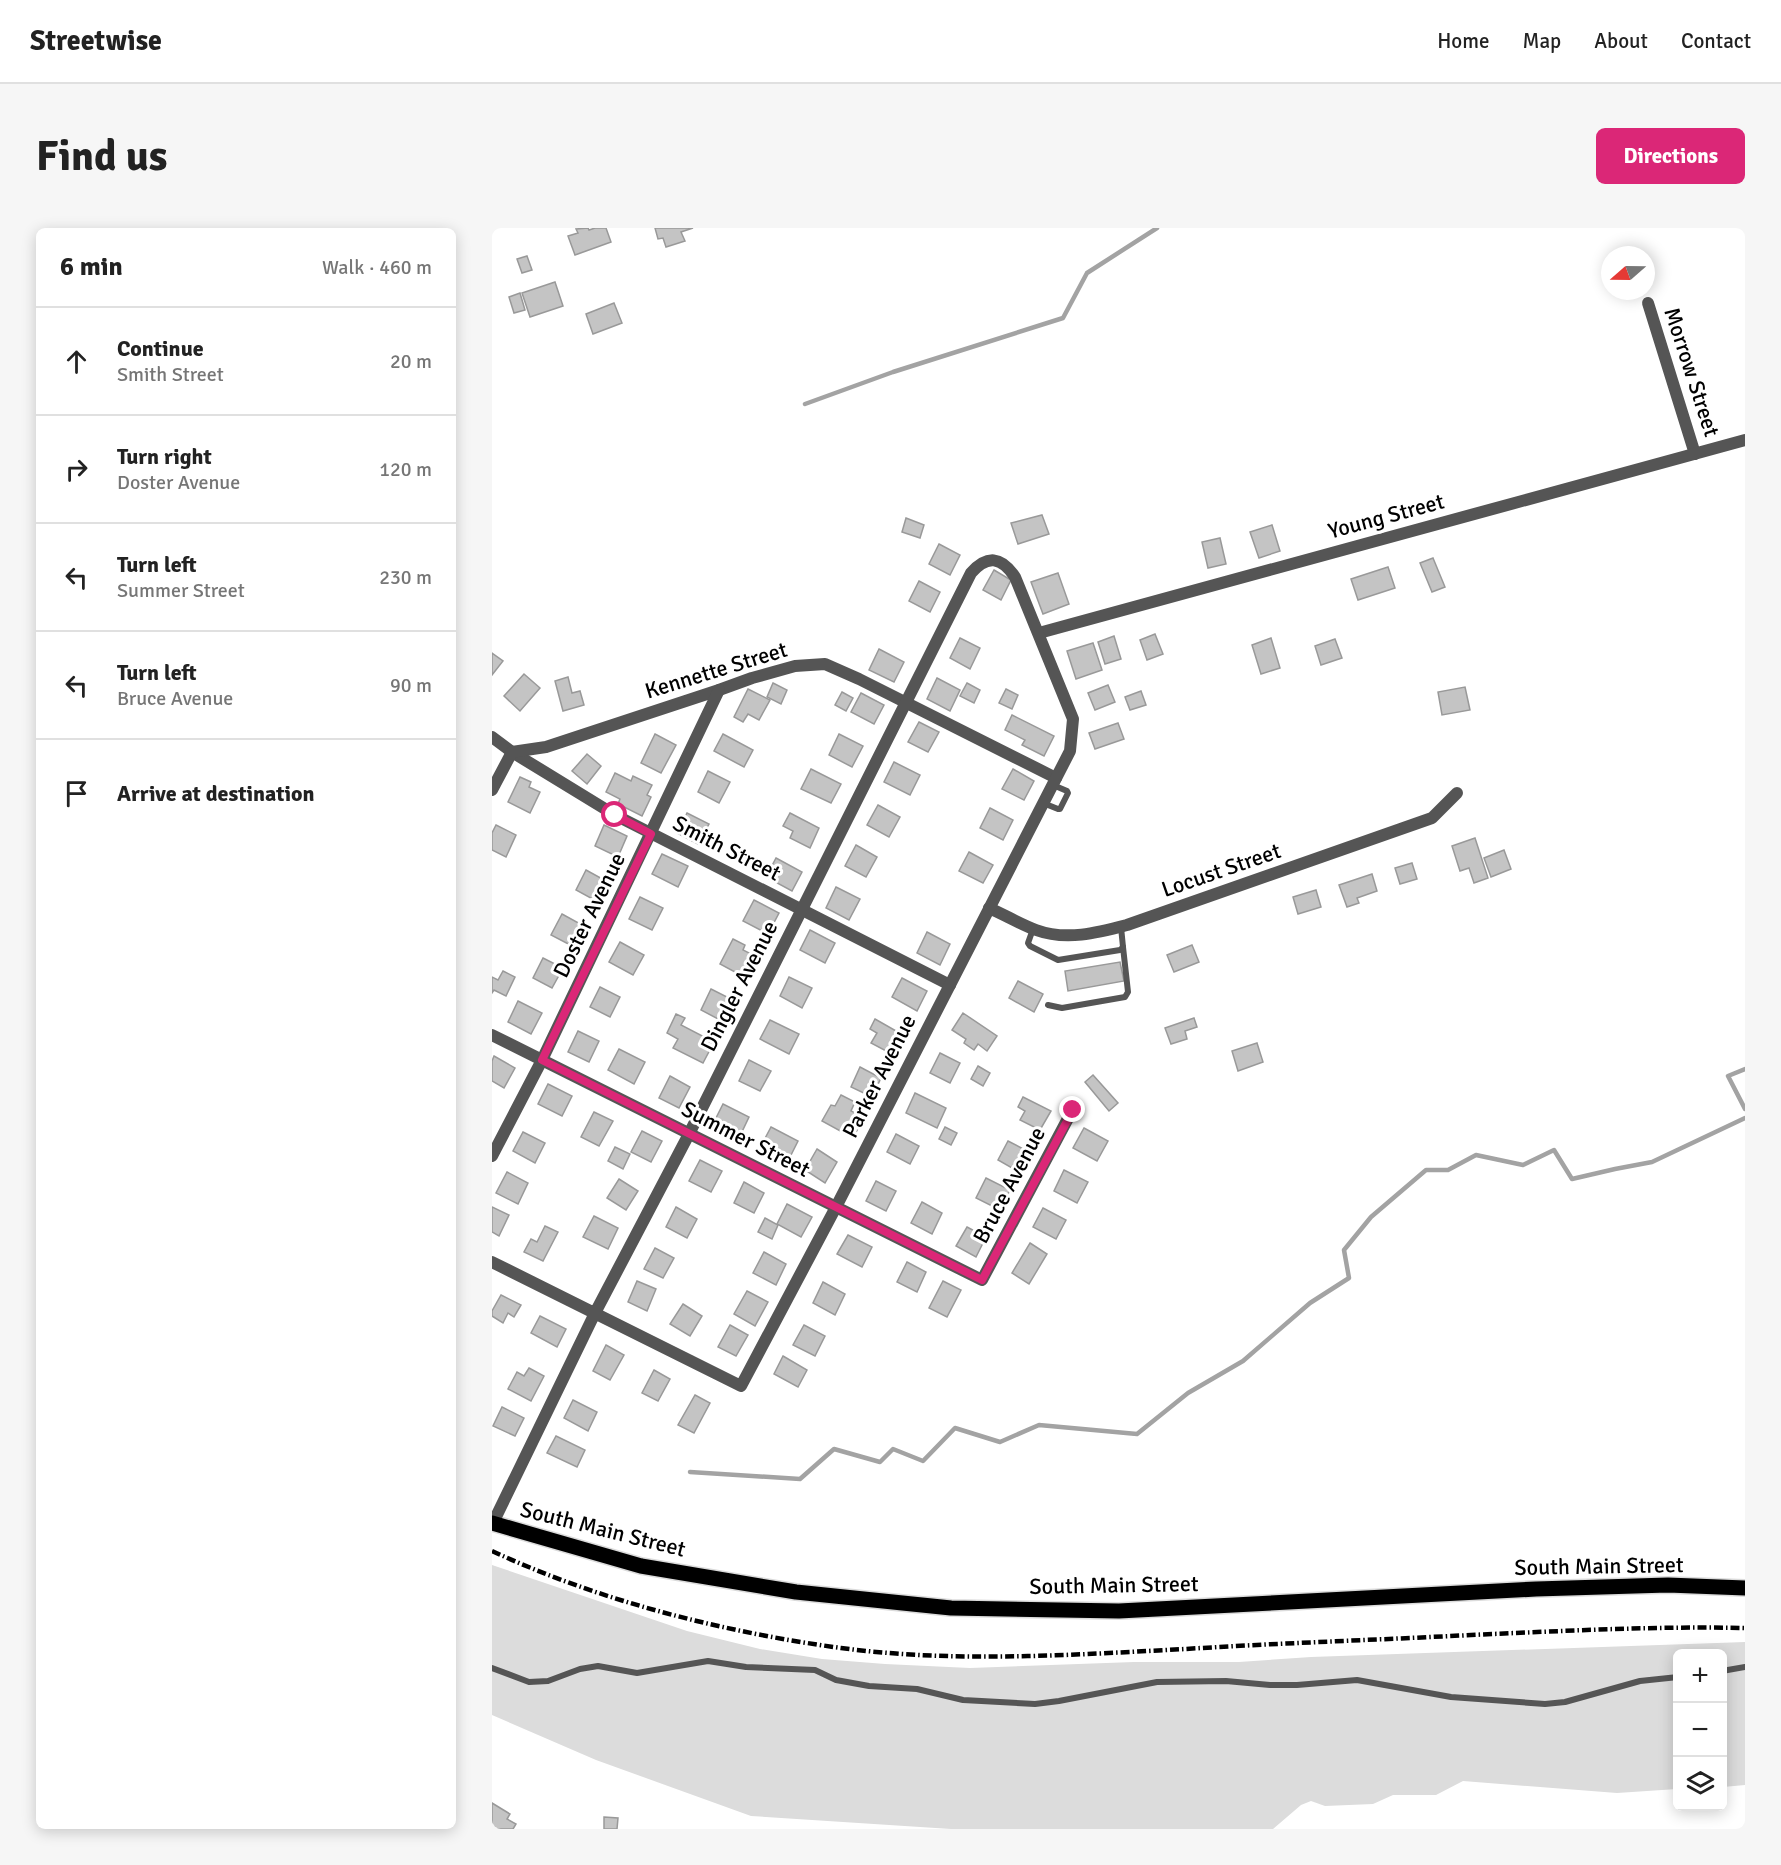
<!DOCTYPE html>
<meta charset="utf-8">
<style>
body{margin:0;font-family:Signika,sans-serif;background:#f6f6f6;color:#222}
.controls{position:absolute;right:18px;bottom:18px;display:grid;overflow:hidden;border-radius:9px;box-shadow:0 3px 15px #0003}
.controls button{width:54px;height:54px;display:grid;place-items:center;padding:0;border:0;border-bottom:2px solid #e0e0e0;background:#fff;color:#222;font:30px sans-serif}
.compass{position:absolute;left:1109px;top:18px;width:54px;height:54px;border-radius:50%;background:#fff;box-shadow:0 3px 15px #0003;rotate:250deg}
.stop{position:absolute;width:18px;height:18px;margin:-14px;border:4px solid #db2777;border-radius:50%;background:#fff}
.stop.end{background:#db2777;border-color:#fff;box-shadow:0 2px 6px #0008}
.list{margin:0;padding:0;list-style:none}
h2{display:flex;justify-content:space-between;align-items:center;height:78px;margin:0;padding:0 24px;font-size:26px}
h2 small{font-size:20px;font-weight:400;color:#767676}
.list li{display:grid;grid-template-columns:39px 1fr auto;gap:18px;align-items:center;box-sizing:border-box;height:108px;padding:0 24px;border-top:2px solid #e0e0e0}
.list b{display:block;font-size:22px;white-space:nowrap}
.list p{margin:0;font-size:20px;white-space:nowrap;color:#767676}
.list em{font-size:20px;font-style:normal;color:#767676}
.icon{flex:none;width:33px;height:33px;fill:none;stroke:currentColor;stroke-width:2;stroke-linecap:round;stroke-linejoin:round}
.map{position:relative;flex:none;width:1253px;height:1601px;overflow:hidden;border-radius:9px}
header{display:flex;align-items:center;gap:36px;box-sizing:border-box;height:84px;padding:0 30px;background:#fff;border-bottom:2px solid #e0e0e0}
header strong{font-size:28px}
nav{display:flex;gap:33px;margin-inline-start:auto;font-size:21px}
.intro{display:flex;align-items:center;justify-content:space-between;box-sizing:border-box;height:144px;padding:0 36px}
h1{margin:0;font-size:42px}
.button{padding:15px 27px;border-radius:9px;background:#db2777;color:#fff;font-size:21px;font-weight:700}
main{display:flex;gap:36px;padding:0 36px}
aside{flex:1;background:#fff;border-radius:9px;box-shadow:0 3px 15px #0003}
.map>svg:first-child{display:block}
.green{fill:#dcdcdc}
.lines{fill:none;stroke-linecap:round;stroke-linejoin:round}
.stream{stroke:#a3a3a3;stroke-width:4.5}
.building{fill:#c4c4c4;stroke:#999;stroke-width:1.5}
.primary-casing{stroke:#dbdbdb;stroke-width:18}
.lane{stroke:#555;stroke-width:6}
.street{stroke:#555;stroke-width:12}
.primary{stroke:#000;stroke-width:15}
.rail{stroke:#000;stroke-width:4.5;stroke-dasharray:9 3 1.5 3;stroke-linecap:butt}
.route{stroke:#db2777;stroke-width:8}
.labels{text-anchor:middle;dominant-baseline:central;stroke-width:6;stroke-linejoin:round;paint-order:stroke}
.street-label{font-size:22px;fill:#000;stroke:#fff}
</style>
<header>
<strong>Streetwise</strong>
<nav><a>Home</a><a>Map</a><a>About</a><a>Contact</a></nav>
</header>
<div class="intro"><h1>Find us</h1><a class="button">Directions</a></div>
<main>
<aside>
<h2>6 min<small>Walk · 460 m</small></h2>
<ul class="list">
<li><svg class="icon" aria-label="ahead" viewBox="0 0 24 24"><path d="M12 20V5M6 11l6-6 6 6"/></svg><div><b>Continue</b><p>Smith Street</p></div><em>20 m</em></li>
<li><svg class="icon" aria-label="right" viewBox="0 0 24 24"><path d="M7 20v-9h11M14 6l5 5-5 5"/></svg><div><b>Turn right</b><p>Doster Avenue</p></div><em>120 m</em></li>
<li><svg class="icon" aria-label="left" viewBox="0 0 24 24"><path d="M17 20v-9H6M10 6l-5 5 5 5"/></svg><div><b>Turn left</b><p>Summer Street</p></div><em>230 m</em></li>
<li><svg class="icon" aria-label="left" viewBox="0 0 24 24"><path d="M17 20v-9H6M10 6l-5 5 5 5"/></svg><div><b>Turn left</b><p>Bruce Avenue</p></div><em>90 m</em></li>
<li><svg class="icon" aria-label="arrive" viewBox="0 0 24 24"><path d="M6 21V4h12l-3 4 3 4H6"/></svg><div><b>Arrive at destination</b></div></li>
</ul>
</aside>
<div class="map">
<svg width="1253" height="1601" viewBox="0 0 1253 1601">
<rect width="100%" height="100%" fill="#fff"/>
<!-- green -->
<polygon class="green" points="0,1337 195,1403 268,1421 330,1431 393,1436 478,1440 642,1434 747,1434 819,1429 1253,1414 1253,1557 1231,1559 1230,1426 1186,1426 1185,1561 1125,1565 971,1553 944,1567 901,1567 881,1576 833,1578 819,1573 809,1577 781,1601 459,1601 259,1588 104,1532 0,1487"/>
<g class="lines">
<!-- stream -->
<g class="stream">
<polyline points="313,176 401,144 571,90 595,45 665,0"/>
<polyline points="1253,841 1236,848 1253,881"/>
<polyline points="198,1244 308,1251 342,1221 388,1234 401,1221 431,1233 463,1200 508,1214 547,1197 645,1206 696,1165 751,1133 818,1075 857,1050 852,1022 879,989 934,942 956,942 984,927 1031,937 1062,922 1080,951 1123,941 1160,934 1253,890"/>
</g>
</g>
<!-- building -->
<g class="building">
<polygon points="96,0 97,2 103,0 114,0 119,14 83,27 76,8 86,5 84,1"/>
<polygon points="163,0 201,0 189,4 193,13 174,19 171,10 166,11"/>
<polygon points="35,28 40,42 30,45 25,31"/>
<polygon points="63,54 71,78 38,89 30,65"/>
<polygon points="28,65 33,82 22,85 17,69"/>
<polygon points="122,75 130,95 101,106 94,86"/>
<polygon points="550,287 557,306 526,316 519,295"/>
<polygon points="414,290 432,297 428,310 410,304"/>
<polygon points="780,297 788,323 767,330 758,304"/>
<polygon points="728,310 734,336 716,340 710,314"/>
<polygon points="447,316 468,327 458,347 437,336"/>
<polygon points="941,330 953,359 940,364 928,335"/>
<polygon points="896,339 903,360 866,372 859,351"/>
<polygon points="502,342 519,352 509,372 491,362"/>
<polygon points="566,345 577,376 551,386 539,354"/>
<polygon points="427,353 448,364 438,384 417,373"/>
<polygon points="663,406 671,426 655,432 648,412"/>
<polygon points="622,408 629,431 613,436 606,414"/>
<polygon points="468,410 488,420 478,441 458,430"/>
<polygon points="779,410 788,440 769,446 760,417"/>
<polygon points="843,411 850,430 829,437 823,418"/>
<polygon points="601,415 610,442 584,451 575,423"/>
<polygon points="387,421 412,434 402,454 377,442"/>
<polygon points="0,425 11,433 0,447"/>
<polygon points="32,446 48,460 28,483 12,468"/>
<polygon points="76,449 80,465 88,463 92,477 71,483 63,453"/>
<polygon points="445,450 468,462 458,483 435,471"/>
<polygon points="281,455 295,462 289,476 275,469"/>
<polygon points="475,455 488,462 482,475 468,468"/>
<polygon points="616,457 623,474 603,482 596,465"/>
<polygon points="973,459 978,482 950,487 946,464"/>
<polygon points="256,461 278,472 267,492 256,486 251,494 242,489"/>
<polygon points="514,461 526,467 520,481 507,475"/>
<polygon points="649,463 654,477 638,482 633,469"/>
<polygon points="350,464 361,470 354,483 343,477"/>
<polygon points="369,465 392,477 382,496 359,484"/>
<polygon points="520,487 562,508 552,528 530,517 533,512 513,502"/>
<polygon points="427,494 447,504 436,524 416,514"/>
<polygon points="626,495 632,511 603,521 597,505"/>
<polygon points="163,506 184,517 169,545 149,535"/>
<polygon points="231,506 261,522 252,539 222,523"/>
<polygon points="347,506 371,518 360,539 337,527"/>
<polygon points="95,526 109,538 95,556 80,543"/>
<polygon points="402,534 428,547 418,567 392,554"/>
<polygon points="319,541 349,556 339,575 309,561"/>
<polygon points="521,541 542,553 532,572 510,561"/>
<polygon points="216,543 238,554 227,575 206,564"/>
<polygon points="123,545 139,553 141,548 160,557 155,567 159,569 150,588 126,576 128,571 114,564"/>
<polygon points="28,549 39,554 37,559 48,564 38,585 16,574"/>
<polygon points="386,577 408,589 397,609 375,597"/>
<polygon points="498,580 521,592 511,612 488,600"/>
<polygon points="195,585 217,596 206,616 185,605"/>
<polygon points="298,585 327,600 318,620 298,610 301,603 291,598"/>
<polygon points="4,597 24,607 14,629 0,622 0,605"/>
<polygon points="112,597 135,608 126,629 103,618"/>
<polygon points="983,610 996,650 982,655 977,640 968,643 960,618"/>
<polygon points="364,617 385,629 374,649 353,638"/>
<polygon points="1012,622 1019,641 999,649 992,630"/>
<polygon points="477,624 501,637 491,655 467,643"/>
<polygon points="170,626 196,638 186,659 160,646"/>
<polygon points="284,630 310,644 300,663 274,649"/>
<polygon points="920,635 925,651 908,656 903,640"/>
<polygon points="94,642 116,654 106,674 84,662"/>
<polygon points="880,646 885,663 865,670 867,675 855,679 847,657"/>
<polygon points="344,659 368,671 357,692 334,680"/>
<polygon points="824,662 829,679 806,686 801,669"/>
<polygon points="148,669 171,680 160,702 137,691"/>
<polygon points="262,672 287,685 276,706 251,693"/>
<polygon points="70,686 92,698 82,719 59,707"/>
<polygon points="318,702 343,715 333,735 308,722"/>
<polygon points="435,704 458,716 448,737 425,725"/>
<polygon points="241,711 253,717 251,722 265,729 254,750 228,736"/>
<polygon points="128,714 152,727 141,747 117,734"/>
<polygon points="700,717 707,734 682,744 675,727"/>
<polygon points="51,730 71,740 60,760 41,750"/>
<polygon points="628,734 632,753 576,763 573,743"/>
<polygon points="11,743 23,749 14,768 2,762 0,765 0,749 6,752"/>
<polygon points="297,749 320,760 310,780 288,768"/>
<polygon points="410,750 435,763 425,783 400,769"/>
<polygon points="526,753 551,766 542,784 517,770"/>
<polygon points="108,759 128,769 118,789 98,779"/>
<polygon points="219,761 241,772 230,793 209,782"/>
<polygon points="26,773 50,785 39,806 16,794"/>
<polygon points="471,785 505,808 495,823 486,816 482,822 472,815 474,811 460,802"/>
<polygon points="184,786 193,790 189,797 222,814 211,835 181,820 186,811 175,805"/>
<polygon points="702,790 705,799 693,803 695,811 679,816 673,800"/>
<polygon points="383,791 406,804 396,824 379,815 385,805 378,801"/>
<polygon points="278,792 307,806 297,826 268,811"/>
<polygon points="86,803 107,813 97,834 76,824"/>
<polygon points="765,815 771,834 746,843 740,823"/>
<polygon points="127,821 153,834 142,856 116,842"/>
<polygon points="448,825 468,835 458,855 438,845"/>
<polygon points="2,828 23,840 12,860 0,853 0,833"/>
<polygon points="257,832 279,843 268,863 247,853"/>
<polygon points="486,838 498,845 491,858 479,851"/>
<polygon points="368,839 389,850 380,869 359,859"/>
<polygon points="601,847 626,875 617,883 593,854"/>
<polygon points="178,848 198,859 187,880 167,870"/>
<polygon points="56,856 80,868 70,888 46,876"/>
<polygon points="423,865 454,880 445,900 414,885"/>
<polygon points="349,867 363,874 359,883 372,889 361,910 330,893 339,877 343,878"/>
<polygon points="531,869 559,883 548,902 528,892 533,883 526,879"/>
<polygon points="231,876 257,889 247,910 221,896"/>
<polygon points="102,884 121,893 107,918 89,909"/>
<polygon points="279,899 306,913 297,931 270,916"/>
<polygon points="453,899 465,905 459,917 447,911"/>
<polygon points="592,900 616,913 605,933 581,920"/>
<polygon points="150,903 170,913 159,934 139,924"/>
<polygon points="31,904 53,915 43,935 21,923"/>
<polygon points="404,906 427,918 418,936 395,924"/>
<polygon points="516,913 539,925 529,945 506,932"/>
<polygon points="123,919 138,926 131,941 116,933"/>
<polygon points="325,921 345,934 333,955 313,942"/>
<polygon points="208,932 230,943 219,964 197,953"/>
<polygon points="572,942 596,954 585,975 562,963"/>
<polygon points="15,944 36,955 26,976 4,965"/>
<polygon points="494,950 518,962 508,982 484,970"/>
<polygon points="127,951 146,963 134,982 115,970"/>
<polygon points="384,953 404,963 394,983 374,973"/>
<polygon points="252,954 272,965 262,985 242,975"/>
<polygon points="430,974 450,985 440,1006 419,995"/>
<polygon points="295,976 320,989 309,1009 285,996"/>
<polygon points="0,979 17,987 7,1008 0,1004"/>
<polygon points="184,979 205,991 195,1010 174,999"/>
<polygon points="551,980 574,992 564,1011 541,999"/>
<polygon points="102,988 126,1000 116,1021 91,1009"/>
<polygon points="273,990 286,997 280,1011 266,1004"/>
<polygon points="53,998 66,1004 51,1033 32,1024 39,1011 45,1014"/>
<polygon points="475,999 494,1009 484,1029 464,1018"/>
<polygon points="356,1007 380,1019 370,1039 345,1026"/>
<polygon points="538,1015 555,1026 537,1056 520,1045"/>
<polygon points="163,1020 182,1030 171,1050 152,1041"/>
<polygon points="272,1024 294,1036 284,1057 261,1045"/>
<polygon points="415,1034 434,1044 425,1064 405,1054"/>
<polygon points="145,1053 164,1061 155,1083 136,1074"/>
<polygon points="451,1053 469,1062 455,1089 437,1080"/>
<polygon points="331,1054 353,1066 343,1087 321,1075"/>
<polygon points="255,1063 276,1074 263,1098 242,1086"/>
<polygon points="9,1067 29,1077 22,1089 16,1085 11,1095 0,1088 0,1083"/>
<polygon points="191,1076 210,1088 198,1108 178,1096"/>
<polygon points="48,1088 74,1101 65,1119 39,1105"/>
<polygon points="238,1097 256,1107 244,1128 226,1119"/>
<polygon points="312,1097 333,1108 323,1128 301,1117"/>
<polygon points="114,1117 132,1127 118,1152 101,1143"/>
<polygon points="291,1128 315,1142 306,1159 282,1146"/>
<polygon points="37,1140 52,1148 39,1173 16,1161 25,1144 32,1148"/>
<polygon points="162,1142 178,1151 166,1173 150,1165"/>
<polygon points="203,1167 218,1175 202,1205 186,1197"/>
<polygon points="81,1172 105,1184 96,1203 72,1190"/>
<polygon points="10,1179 32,1190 23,1208 1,1198"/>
<polygon points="64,1208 93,1222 85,1239 55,1225"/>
<polygon points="0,1575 18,1586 15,1591 24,1596 21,1601 0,1601"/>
<polygon points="112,1589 126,1590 125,1601 112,1601"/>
</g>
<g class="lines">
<!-- primary casing -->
<g class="primary-casing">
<polyline id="primary" points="0,1295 149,1338 304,1364 459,1380 627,1383 1044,1361 1176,1357 1253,1360"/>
</g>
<!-- lane -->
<g class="lane">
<polyline points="551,575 566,581 568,581 576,565 575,563 561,557"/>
<polyline points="541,701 536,715 538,718 566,732 628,722 631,719 629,699"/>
<polyline points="556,777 570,780 633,769 636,764 631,719"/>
<polyline points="0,1440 37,1454 56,1453 88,1441 106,1438 145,1445 216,1433 254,1439 323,1442 344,1452 377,1458 425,1461 471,1472 543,1476 567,1473 665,1454 734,1453 778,1457 805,1457 865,1452 959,1469 1053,1476 1073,1474 1148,1453 1186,1449"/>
<polyline points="1230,1443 1253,1439"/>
</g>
<!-- street -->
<g class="street">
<polyline points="1156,75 1203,226"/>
<polyline points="547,405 1253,212"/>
<polyline points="0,509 20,524 123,587 458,757"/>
<polyline points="0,562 20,524 54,519 227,462 260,450 303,438 333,436 367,451 564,550"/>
<path d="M497 680C513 687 528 696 544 702 574 713 605 705 635 697L940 590 965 565"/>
<polyline points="0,807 490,1052 581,881"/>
<polyline points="0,928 50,832 227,462"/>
<path d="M0 1034 249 1158 344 979 578 523 581 491 523 349C509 328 495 327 479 345L197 906 103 1085 1 1295"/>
</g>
<!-- primary -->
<use href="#primary" class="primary"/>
<!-- rail -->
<path class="rail" d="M0 1323C108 1373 231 1404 349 1420 463 1435 579 1427 693 1421 788 1415 884 1412 979 1407 1070 1403 1162 1398 1253 1400"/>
</g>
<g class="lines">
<!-- route -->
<polyline class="route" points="123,587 159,606 50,832 490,1052 581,882"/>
</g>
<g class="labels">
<!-- street labels -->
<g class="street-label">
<text transform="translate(1200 144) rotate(72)">Morrow Street</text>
<text transform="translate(894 288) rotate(-15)">Young Street</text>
<text transform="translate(224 442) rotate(-17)">Kennette Street</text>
<text transform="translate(235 620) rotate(27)">Smith Street</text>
<text transform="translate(729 642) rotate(-19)">Locust Street</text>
<text transform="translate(97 687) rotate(-64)">Doster Avenue</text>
<text transform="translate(247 758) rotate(-63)">Dingler Avenue</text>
<text transform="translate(387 848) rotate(-63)">Parker Avenue</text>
<text transform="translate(254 911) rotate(27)">Summer Street</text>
<text transform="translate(517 957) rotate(-62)">Bruce Avenue</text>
<text transform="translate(111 1301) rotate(14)">South Main Street</text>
<text transform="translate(1107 1338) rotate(-1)">South Main Street</text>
<text transform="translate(622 1357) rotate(-1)">South Main Street</text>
</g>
</g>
</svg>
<div class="controls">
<button>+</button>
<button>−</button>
<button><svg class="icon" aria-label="layers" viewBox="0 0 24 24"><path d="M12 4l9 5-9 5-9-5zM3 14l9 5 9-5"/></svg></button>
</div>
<svg class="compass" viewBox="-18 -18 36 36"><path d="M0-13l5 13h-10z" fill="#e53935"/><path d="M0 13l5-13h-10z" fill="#767676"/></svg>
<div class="stop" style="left:123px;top:587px"></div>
<div class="stop end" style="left:581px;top:882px"></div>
</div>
</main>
